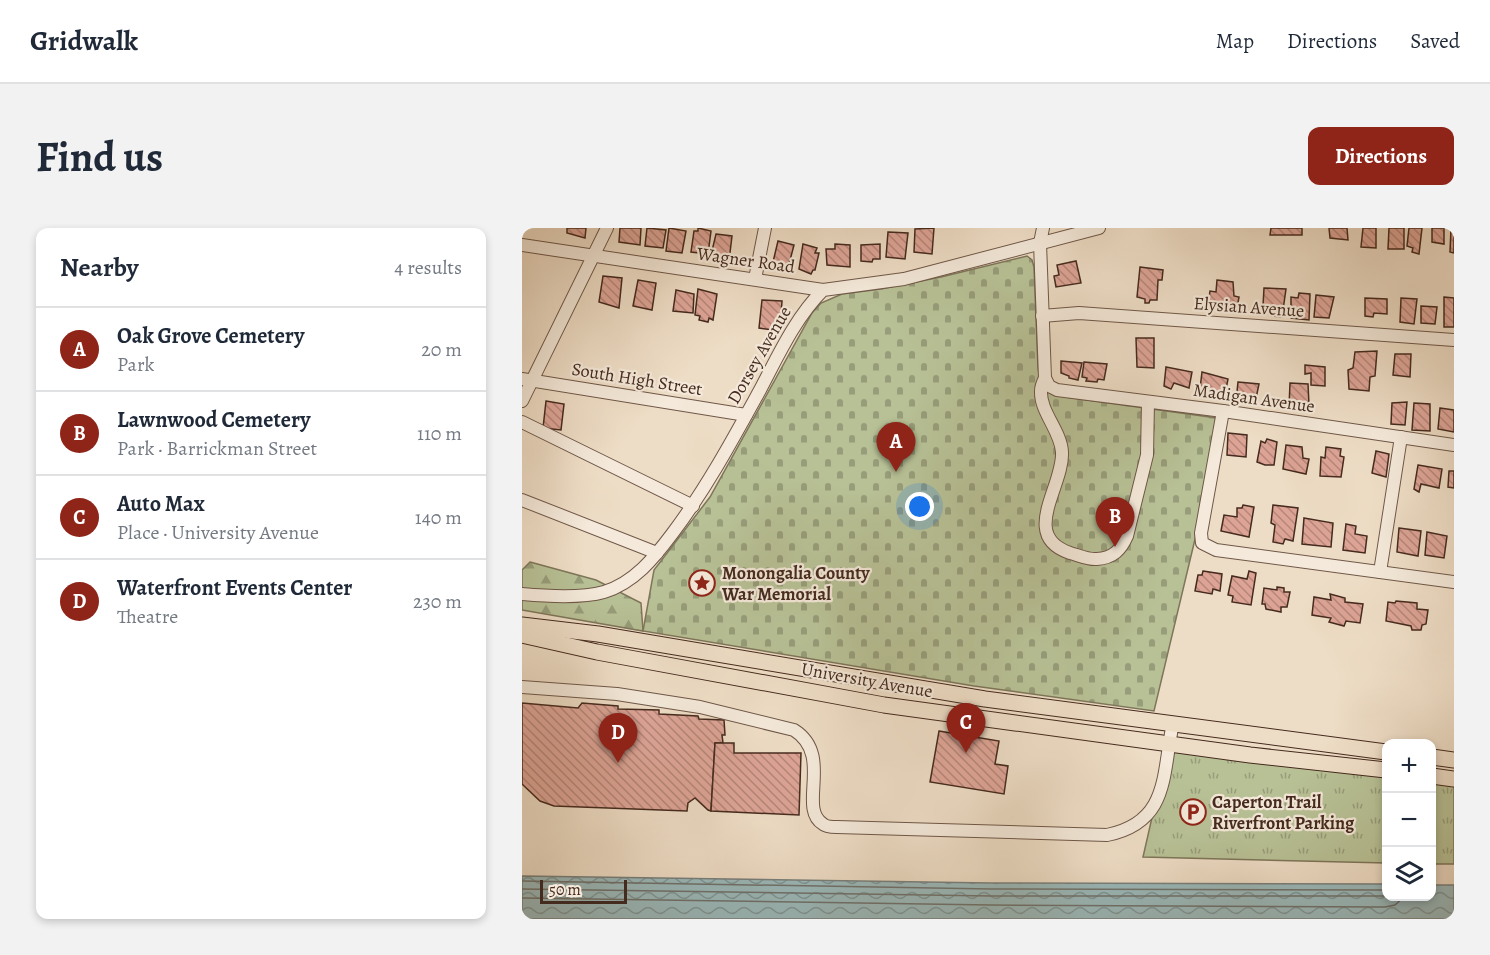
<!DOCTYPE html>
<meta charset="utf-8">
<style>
body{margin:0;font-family:Alegreya,serif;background:#f2f2f3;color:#1f2937}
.controls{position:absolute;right:18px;bottom:18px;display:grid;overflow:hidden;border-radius:12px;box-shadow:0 3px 9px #0003}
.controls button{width:54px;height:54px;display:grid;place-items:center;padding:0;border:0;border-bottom:2px solid #e0e1e3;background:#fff;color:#1f2937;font:30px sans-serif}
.scale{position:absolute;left:18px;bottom:15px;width:87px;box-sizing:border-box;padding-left:6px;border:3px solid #452a1e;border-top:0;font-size:16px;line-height:21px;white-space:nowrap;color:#452a1e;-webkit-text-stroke:4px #f4e9da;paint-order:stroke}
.you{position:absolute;left:398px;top:279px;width:21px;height:21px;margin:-15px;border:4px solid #fff;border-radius:50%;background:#1a73e8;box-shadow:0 0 0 9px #1a73e833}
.badge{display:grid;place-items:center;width:39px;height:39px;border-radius:50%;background:#8f2418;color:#fff;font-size:20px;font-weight:700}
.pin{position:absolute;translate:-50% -50px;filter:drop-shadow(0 2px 3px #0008)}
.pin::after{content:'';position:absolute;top:32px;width:21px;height:18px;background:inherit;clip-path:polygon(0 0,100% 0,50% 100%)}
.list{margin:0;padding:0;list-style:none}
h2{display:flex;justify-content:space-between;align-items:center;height:78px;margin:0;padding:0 24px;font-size:26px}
h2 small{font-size:20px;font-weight:400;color:#747a83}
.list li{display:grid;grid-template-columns:39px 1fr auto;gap:18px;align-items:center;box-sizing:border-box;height:84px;padding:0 24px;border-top:2px solid #e0e1e3}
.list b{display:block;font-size:22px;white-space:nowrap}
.list p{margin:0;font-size:20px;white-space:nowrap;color:#747a83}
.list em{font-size:20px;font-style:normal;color:#747a83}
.icon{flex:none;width:33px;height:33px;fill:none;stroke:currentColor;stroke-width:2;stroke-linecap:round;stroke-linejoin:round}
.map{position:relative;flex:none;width:932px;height:691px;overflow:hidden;border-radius:12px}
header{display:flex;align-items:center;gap:36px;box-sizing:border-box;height:84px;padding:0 30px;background:#fff;border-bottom:2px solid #e0e1e3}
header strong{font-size:28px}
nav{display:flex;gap:33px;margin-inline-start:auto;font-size:21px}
.intro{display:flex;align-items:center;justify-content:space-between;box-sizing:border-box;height:144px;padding:0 36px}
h1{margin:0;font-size:42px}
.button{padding:15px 27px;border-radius:12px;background:#8f2418;color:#fff;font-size:21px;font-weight:700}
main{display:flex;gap:36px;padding:0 36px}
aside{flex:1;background:#fff;border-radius:12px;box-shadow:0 3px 9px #0003}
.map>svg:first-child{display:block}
.forest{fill:url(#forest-firs);stroke:#7e765a;stroke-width:1.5}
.cemetery{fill:url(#cemetery-stones);stroke:#7e765a;stroke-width:1.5}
.park{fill:url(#park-tufts);stroke:#7e765a;stroke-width:1.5}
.water{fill:url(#water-waves);stroke:#79807d;stroke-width:1.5}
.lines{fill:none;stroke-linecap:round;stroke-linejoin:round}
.shore{stroke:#70726d;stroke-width:1.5}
.building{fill:url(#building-back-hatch);stroke:#452a1e;stroke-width:1.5}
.minor-casing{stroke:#6f5748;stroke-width:14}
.major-casing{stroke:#452a1e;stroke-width:17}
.minor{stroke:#f4e9da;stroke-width:12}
.major{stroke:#eeddc6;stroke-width:15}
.labels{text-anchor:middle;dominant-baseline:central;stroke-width:4.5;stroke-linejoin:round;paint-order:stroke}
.street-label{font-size:18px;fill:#452a1e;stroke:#f4e9da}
.poi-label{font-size:18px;font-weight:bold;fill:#452a1e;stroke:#f4e9da;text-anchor:start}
</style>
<header>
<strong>Gridwalk</strong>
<nav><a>Map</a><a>Directions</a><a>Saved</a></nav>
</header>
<div class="intro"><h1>Find us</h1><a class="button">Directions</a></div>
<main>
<aside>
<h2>Nearby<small>4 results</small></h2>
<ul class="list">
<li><span class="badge">A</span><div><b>Oak Grove Cemetery</b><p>Park</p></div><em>20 m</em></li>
<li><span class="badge">B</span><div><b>Lawnwood Cemetery</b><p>Park · Barrickman Street</p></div><em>110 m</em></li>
<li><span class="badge">C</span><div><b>Auto Max</b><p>Place · University Avenue</p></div><em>140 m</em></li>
<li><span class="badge">D</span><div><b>Waterfront Events Center</b><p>Theatre</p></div><em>230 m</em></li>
</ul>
</aside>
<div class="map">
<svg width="932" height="691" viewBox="0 0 932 691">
<defs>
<pattern id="forest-firs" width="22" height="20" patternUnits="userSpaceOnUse" patternTransform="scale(1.5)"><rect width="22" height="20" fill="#b8c196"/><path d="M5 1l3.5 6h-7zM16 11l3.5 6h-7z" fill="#979d7a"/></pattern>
<pattern id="cemetery-stones" width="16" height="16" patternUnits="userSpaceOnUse" patternTransform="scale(1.5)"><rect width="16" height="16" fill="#b8c196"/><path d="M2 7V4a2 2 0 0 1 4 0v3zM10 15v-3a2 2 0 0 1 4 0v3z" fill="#979d7a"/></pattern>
<pattern id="park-tufts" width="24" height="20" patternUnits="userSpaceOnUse" patternTransform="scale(1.5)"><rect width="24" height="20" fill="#b8c196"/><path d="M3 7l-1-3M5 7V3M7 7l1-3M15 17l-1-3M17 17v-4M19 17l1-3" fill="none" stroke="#979d7a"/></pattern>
<pattern id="water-waves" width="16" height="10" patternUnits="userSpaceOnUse" patternTransform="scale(1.5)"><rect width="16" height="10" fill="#9bbabc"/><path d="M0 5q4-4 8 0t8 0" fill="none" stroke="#809798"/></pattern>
<pattern id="building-back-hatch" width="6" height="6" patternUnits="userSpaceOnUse" patternTransform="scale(1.5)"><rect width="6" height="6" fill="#dda496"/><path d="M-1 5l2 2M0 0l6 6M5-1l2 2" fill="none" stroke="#b5867a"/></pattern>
</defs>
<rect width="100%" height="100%" fill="#eeddc6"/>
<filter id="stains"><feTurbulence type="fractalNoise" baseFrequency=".00333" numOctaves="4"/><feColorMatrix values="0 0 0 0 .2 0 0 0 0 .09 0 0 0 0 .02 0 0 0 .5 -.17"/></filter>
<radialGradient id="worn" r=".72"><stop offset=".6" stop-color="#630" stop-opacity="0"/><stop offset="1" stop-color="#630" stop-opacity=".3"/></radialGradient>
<!-- forest -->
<polygon class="forest" points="8,334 74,352 119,375 121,403 0,382 0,342"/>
<!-- cemetery -->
<path class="cemetery" d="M505 28 510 32 512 39 516 140C518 159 525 166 543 169L695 190 674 307 632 483 452 458 121 403 132 342 188 269 290 85 299 75 320 66 359 61 419 49Z"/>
<!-- park -->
<g class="park">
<polygon points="647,515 864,542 864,635 621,629"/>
<polygon points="910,548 932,551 932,636 910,636"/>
</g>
<!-- water -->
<polygon class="water" points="0,648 469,655 864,656 864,668 910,668 910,657 932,657 932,691 0,691"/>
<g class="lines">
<!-- shore -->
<g class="shore">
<polyline points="0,653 469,661 864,662"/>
<polyline points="0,661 469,668 869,668"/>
<polyline points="0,670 468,677 863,679 873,677 883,668"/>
</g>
</g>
<!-- building -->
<g class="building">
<polygon points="45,0 64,0 63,10 45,5"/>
<polygon points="98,0 119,0 118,17 97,14"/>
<polygon points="125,0 144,2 141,20 123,18"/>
<polygon points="147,0 164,3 160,25 144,23"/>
<polygon points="176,0 189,3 186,26 169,24 172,3 176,3"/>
<polygon points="412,0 410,26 392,24 393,1"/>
<polygon points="749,0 780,0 780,7 748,7"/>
<polygon points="807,0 825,0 826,12 808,10"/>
<polygon points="841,0 854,0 854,20 839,19"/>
<polygon points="867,0 882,0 882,21 866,21"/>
<polygon points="887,0 900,0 897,26 890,24 891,20 885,18"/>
<polygon points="910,0 922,0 922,16 910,14"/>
<polygon points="929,0 932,0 932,25 928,24"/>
<polygon points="366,4 386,5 383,31 364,29"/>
<polygon points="194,6 210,8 207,33 189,27"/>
<polygon points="256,13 272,17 266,40 251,34"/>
<polygon points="281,16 295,20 293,25 297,25 293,42 291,42 289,46 277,41"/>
<polygon points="313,16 328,17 328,39 305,37 304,21 313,21"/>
<polygon points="358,16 358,31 351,31 350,34 339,33 339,17"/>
<polygon points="554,33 559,55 534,59 532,48 537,47 535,37"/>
<polygon points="618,39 641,42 640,52 636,52 635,72 628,72 627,75 623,75 623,71 615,69"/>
<polygon points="81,48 100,50 97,80 77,74"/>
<polygon points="116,52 134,55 130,82 111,78"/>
<polygon points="695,52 711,54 712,68 717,69 715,80 686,77 688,63 694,64"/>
<polygon points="742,60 764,61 760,89 750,88 748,78 741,78"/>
<polygon points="176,61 195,66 191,92 187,90 186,94 177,92 178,88 173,87"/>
<polygon points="154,62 172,66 171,85 151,83"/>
<polygon points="777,65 788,66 787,92 769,90 769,69 776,70"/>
<polygon points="794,67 812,69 807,90 792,89"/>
<polygon points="922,69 932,70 932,99 922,99"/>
<polygon points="843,70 865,71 865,86 852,85 851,89 843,88"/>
<polygon points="879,70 895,71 892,96 878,94"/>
<polygon points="240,72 260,73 258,103 237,100"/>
<polygon points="899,78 915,79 913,96 899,95"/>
<polygon points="614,110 632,110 632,140 615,139"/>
<polygon points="855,123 853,148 848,149 847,163 827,161 826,142 831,140 833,124"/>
<polygon points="873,126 889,126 888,149 871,147"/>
<polygon points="539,133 560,135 556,152 547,150 547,148 539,145"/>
<polygon points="562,134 585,136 582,152 576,151 575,154 564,153 565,150 560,149"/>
<polygon points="783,137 803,139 803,158 789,157 789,145 783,146"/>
<polygon points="644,139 670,144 667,160 652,155 649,161 642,158"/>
<polygon points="680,144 706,151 703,166 695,164 694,167 678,161"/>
<polygon points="716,154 737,156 733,175 714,173"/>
<polygon points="768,155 786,156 787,177 784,177 784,181 767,179"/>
<polygon points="24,173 42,176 39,202 21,200"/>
<polygon points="885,174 883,197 869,196 870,175"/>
<polygon points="892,175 908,176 908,203 890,202"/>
<polygon points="918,180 932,182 932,204 916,201"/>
<polygon points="706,205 725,207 724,229 705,227"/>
<polygon points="745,211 755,214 752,237 743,237 735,234 739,213 743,215"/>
<polygon points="764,217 780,219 781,230 787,231 784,246 761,241"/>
<polygon points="804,219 819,221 818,228 822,229 819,249 798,248 799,229 803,230"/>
<polygon points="854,223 867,226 864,249 850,245"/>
<polygon points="896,237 920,241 917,260 899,256 897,264 892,261"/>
<polygon points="927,243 932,243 932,260 926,259"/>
<polygon points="721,277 732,279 727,309 699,303 702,287 715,289 715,280 720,280"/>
<polygon points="751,277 776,280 771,313 763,311 761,316 751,314 753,297 749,295"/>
<polygon points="782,290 811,295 809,319 780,316"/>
<polygon points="824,296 834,298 833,306 845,308 843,325 821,322"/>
<polygon points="877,300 899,303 896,328 875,324"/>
<polygon points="905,304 925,308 922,330 903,327"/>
<polygon points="681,343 700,346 698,363 691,361 690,366 673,363 676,347 680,347"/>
<polygon points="727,343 734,345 729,377 710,374 711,368 706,367 710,348 725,351"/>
<polygon points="755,359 762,360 762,364 768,364 765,379 759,379 759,384 744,381 743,376 740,376 742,360 755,362"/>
<polygon points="808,366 823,370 823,374 841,376 838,395 824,393 822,398 807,394 809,390 790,387 792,369 809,372"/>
<polygon points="874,373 895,375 895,381 906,382 904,396 900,397 899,402 890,402 889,398 864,393 866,374 873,375"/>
<polygon points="0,475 56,480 60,475 96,478 96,481 137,482 137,486 176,488 177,491 202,492 203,507 200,507 201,515 193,515 189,583 186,582 173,570 166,575 165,583 32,578 18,573 0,556"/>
<polygon points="417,503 477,513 473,536 486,538 482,566 408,554"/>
<polygon points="193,515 212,515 212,525 279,525 277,587 189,583"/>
</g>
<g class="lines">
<!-- minor casing -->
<g class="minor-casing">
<g id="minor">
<polyline points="521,0 518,15 523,150 527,158 535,162 701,183 932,217"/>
<polyline points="0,17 301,62"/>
<polyline points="233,51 243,0"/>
<polyline points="520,88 557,85 932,112"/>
<path d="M523 150C521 154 519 159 519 163 518 184 539 203 540 224 542 258 497 308 548 325 556 327 566 332 575 331 591 330 599 322 605 308L625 227 626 174"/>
<polyline points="0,151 224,187"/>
<polyline points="0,173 85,0"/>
<polyline points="701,183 679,305 680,315 694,322 932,354"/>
<polyline points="0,194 171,278"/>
<polyline points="0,272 135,325"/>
<polyline points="858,344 879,209"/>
<path d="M0 366C22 368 61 370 82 364 112 355 132 330 150 306 184 261 211 211 238 162 256 128 273 90 301 62L382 51 577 0"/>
<path d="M0 459 95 466 178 479 272 502C312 527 275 580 301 596 304 599 311 599 315 599L585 607C648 594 640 546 651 495"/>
</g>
</g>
<!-- major casing -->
<g class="major-casing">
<g id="major">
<polyline points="0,397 76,406 463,471 864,524"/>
<polyline points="0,407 75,424 362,477 728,527 864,542"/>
<polyline points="910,529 932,532"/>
<polyline points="910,548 932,551"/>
</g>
</g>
<!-- minor -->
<use href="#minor" class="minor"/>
<!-- major -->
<use href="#major" class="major"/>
</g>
<!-- icons -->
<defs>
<g id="sight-ring" transform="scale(1.35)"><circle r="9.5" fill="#f4e9da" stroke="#8f2418" stroke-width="1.5"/><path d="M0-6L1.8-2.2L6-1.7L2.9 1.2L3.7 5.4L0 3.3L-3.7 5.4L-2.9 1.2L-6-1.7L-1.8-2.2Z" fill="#8f2418"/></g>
<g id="parking-ring" transform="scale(1.35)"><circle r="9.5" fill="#f4e9da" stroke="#8f2418" stroke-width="1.5"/><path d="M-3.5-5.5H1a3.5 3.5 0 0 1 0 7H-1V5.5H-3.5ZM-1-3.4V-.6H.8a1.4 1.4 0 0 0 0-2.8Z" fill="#8f2418"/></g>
</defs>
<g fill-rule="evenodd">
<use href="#sight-ring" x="180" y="355"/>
<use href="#parking-ring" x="671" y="584"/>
</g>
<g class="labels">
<!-- street labels -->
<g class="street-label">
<text transform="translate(224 32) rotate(8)">Wagner Road</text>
<text transform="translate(727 79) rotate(4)">Elysian Avenue</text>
<text transform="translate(237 127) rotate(-60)">Dorsey Avenue</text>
<text transform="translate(115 151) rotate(9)">South High Street</text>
<text transform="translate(732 170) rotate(8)">Madigan Avenue</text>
<text transform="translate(345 452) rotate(10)">University Avenue</text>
</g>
<!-- poi labels -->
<g class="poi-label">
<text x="200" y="345">Monongalia County<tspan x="200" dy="21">War Memorial</tspan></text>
<text x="690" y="574">Caperton Trail<tspan x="690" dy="21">Riverfront Parking</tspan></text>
</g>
</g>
<rect width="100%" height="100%" filter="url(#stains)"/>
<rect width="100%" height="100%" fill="url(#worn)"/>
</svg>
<div class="controls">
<button>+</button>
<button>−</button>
<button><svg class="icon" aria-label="layers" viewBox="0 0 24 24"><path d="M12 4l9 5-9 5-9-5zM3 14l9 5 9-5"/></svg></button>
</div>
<div class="scale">50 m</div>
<div class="you"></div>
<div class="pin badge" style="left:374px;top:244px">A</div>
<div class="pin badge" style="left:593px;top:319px">B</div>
<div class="pin badge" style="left:444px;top:525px">C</div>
<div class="pin badge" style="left:96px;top:535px">D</div>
</div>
</main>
